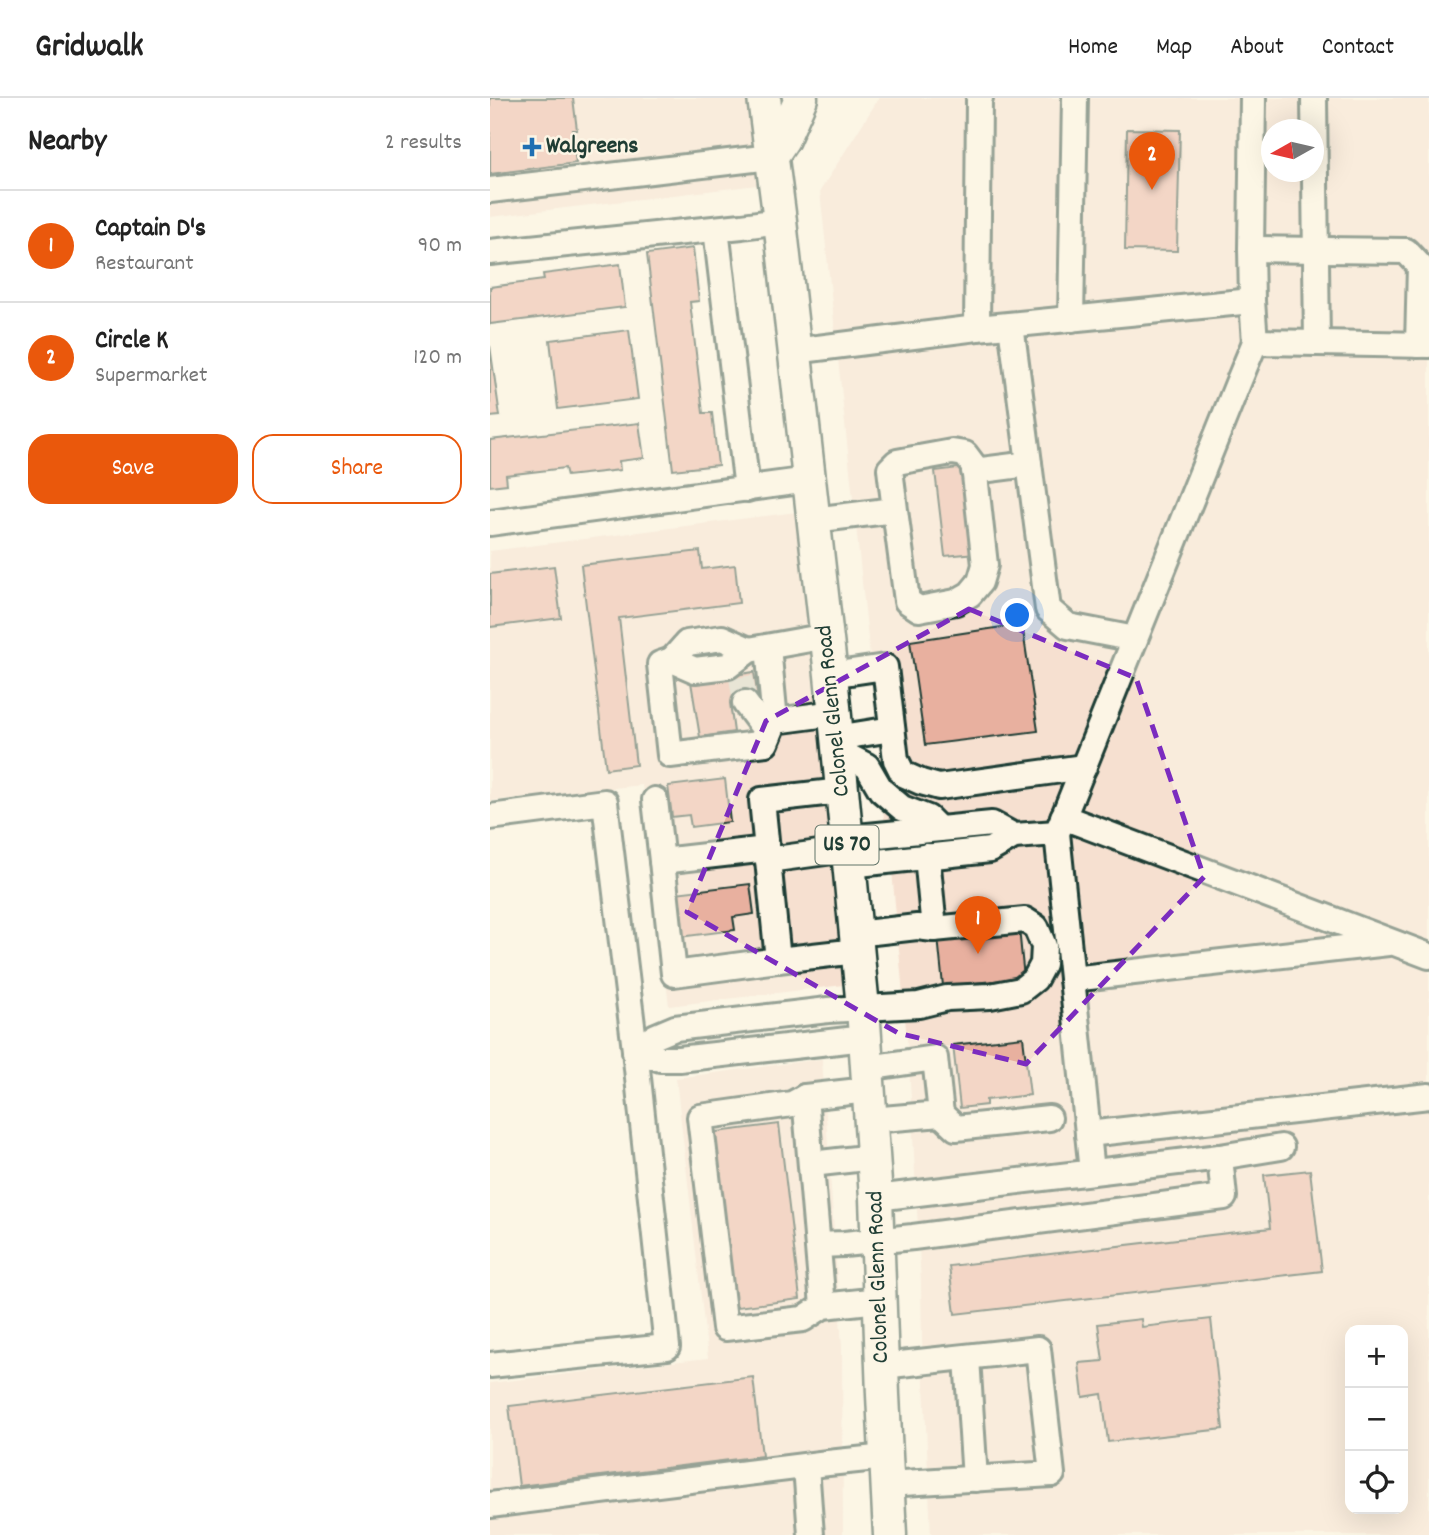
<!DOCTYPE html>
<meta charset="utf-8">
<style>
body{margin:0;font-family:Dekko,sans-serif;background:#f2f2f2;color:#222}
.controls{position:absolute;right:21px;bottom:21px;display:grid;overflow:hidden;border-radius:14px;box-shadow:0 7px 28px #0002}
.controls button{width:63px;height:63px;display:grid;place-items:center;padding:0;border:0;border-bottom:2px solid #e0e0e0;background:#fff;color:#222;font:35px sans-serif}
.compass{position:absolute;left:771px;top:21px;width:63px;height:63px;border-radius:50%;background:#fff;box-shadow:0 7px 28px #0002;rotate:262deg}
.you{position:absolute;left:528px;top:518px;width:24px;height:24px;margin:-18px;border:5px solid #fff;border-radius:50%;background:#1a73e8;box-shadow:0 0 0 10px #1a73e833}
.badge{display:grid;place-items:center;width:46px;height:46px;border-radius:50%;background:#ea580c;color:#fff;font-size:23px;font-weight:700}
.pin{position:absolute;translate:-50% -58px;filter:drop-shadow(0 2px 4px #0008)}
.pin::after{content:'';position:absolute;top:37px;width:24px;height:21px;background:inherit;clip-path:polygon(0 0,100% 0,50% 100%)}
.list{margin:0;padding:0;list-style:none}
h2{display:flex;justify-content:space-between;align-items:center;height:91px;margin:0;padding:0 28px;font-size:30px}
h2 small{font-size:23px;font-weight:400;color:#767676}
.list li{display:grid;grid-template-columns:46px 1fr auto;gap:21px;align-items:center;box-sizing:border-box;height:112px;padding:0 28px;border-top:2px solid #e0e0e0}
.list b{display:block;font-size:26px;white-space:nowrap}
.list p{margin:0;font-size:23px;white-space:nowrap;color:#767676}
.list em{font-size:23px;font-style:normal;color:#767676}
.actions{display:flex;gap:14px;padding:21px 28px}
.actions a{flex:1;padding:16px 0;border:2px solid #ea580c;border-radius:21px;text-align:center;font-size:24px;color:#ea580c}
.actions .main{background:#ea580c;color:#fff}
.icon{flex:none;width:38px;height:38px;fill:none;stroke:currentColor;stroke-width:2;stroke-linecap:round;stroke-linejoin:round}
.map{position:relative;flex:none;width:939px;height:1437px;overflow:hidden}
header{display:flex;align-items:center;gap:42px;box-sizing:border-box;height:98px;padding:0 35px;background:#fff;border-bottom:2px solid #e0e0e0}
header strong{font-size:33px}
nav{display:flex;gap:38px;margin-inline-start:auto;font-size:24px}
main{display:flex}
aside{flex:1;background:#fff}
.map>svg:first-child{display:block}
.built{fill:#f6e0d0;fill-rule:evenodd}
.building{fill:#e8b09f;stroke:#1f3d34;stroke-width:2}
.lines{fill:none;stroke-linecap:round;stroke-linejoin:round}
.minor-tunnel{stroke:#d0d0c2;stroke-width:24;stroke-dasharray:24 12;stroke-linecap:butt}
.minor-casing{stroke:#1f3d34;stroke-width:30}
.major-casing{stroke:#1f3d34;stroke-width:37}
.minor{stroke:#fcf5e5;stroke-width:24}
.major{stroke:#fcf5e5;stroke-width:32}
.marked{fill:none;stroke:#7b2cbf;stroke-width:5;stroke-dasharray:14 9;stroke-linejoin:round}
.poi-dot{fill:#1f6fb2;stroke:#fcf5e5;stroke-width:2.5}
.labels{text-anchor:middle;dominant-baseline:central;stroke-width:5;stroke-linejoin:round;paint-order:stroke}
.shield{fill:#fcf5e5;stroke:#617469;stroke-width:2}
.shield-label{font-size:23px;font-weight:bold;fill:#1f3d34}
.poi-label{font-size:24px;font-weight:bold;fill:#1f3d34;stroke:#fcf5e5;text-anchor:start}
.street-label{font-size:24px;fill:#1f3d34;stroke:#fcf5e5}
</style>
<header>
<strong>Gridwalk</strong>
<nav><a>Home</a><a>Map</a><a>About</a><a>Contact</a></nav>
</header>
<main>
<aside>
<h2>Nearby<small>2 results</small></h2>
<ul class="list">
<li><span class="badge">1</span><div><b>Captain D's</b><p>Restaurant</p></div><em>90 m</em></li>
<li><span class="badge">2</span><div><b>Circle K</b><p>Supermarket</p></div><em>120 m</em></li>
</ul>
<div class="actions"><a class="main">Save</a><a>Share</a></div>
</aside>
<div class="map">
<svg width="939" height="1437" viewBox="0 0 939 1437">
<rect width="100%" height="100%" fill="#fcf5e5"/>
<filter id="ink" filterUnits="userSpaceOnUse"><feTurbulence type="fractalNoise" baseFrequency=".0143" numOctaves="2"/><feDisplacementMap in="SourceGraphic" scale="14" xChannelSelector="R" yChannelSelector="G"/><feConvolveMatrix kernelMatrix="1 2 1 2 8 2 1 2 1" color-interpolation-filters="sRGB"/></filter>
<g filter="url(#ink)">
<!-- built -->
<g class="built">
<polygon points="0,0 274,0 285,85 0,119"/>
<path d="M389 0H939V1437H441L432 1241 431 1185 419 965 401 761 395 736 388 633 330 93ZM782 32H824V74H782ZM860 1232H913V1411H860Z"/>
<polygon points="322,412 370,885 179,908 152,687 0,703 0,453"/>
<polygon points="332,961 352,1249 353,1437 0,1437 0,1285 218,1260 186,980"/>
</g>
<!-- building -->
<g class="building">
<polygon points="0,0 83,0 87,32 82,32 86,65 0,76"/>
<polygon points="637,31 690,32 687,153 635,152"/>
<polygon points="203,150 209,203 200,204 213,315 222,315 228,367 183,372 157,156"/>
<polygon points="130,166 135,209 0,226 0,189 54,182 53,176"/>
<polygon points="139,232 148,301 68,311 60,242"/>
<polygon points="0,248 10,318 0,319"/>
<polygon points="149,325 154,360 129,363 130,372 77,378 75,370 16,377 17,386 0,388 0,342"/>
<polygon points="476,369 486,455 455,458 445,373"/>
<polygon points="210,453 212,471 245,467 249,505 129,520 146,667 116,671 91,467"/>
<polygon points="64,468 71,520 0,529 0,476"/>
<polygon points="532,526 548,633 435,647 420,543"/>
<polygon points="264,574 268,600 240,605 244,634 210,639 201,584"/>
<polygon points="235,681 240,724 201,729 199,717 182,719 178,688"/>
<polygon points="260,786 264,816 243,819 245,832 190,839 185,795"/>
<polygon points="528,820 534,880 453,888 447,829"/>
<polygon points="533,939 540,997 496,1002 496,1007 470,1010 463,947"/>
<polygon points="289,1026 310,1201 240,1210 218,1035"/>
<polygon points="820,1072 832,1173 465,1216 459,1168 780,1130 774,1077"/>
<polygon points="651,1221 652,1229 721,1221 733,1331 618,1344 612,1296 593,1299 589,1265 613,1263 608,1226"/>
<polygon points="263,1279 272,1358 29,1388 19,1308"/>
</g>
<g class="lines">
<!-- minor-tunnel -->
<polyline class="minor-tunnel" points="251,579 255,605"/>
<!-- minor casing -->
<g class="minor-casing">
<g id="minor">
<polyline points="824,0 827,245"/>
<polyline points="0,92 281,59"/>
<polyline points="226,131 257,391"/>
<polyline points="761,151 916,153 930,168 928,247"/>
<polyline points="0,154 252,128 290,123"/>
<polyline points="762,203 761,151 763,0"/>
<polyline points="581,221 585,0"/>
<polyline points="521,227 558,511 578,528 645,541"/>
<polyline points="487,230 489,2 490,0"/>
<polyline points="304,253 487,230 762,203 765,244"/>
<polyline points="484,373 539,366"/>
<polyline points="323,422 405,412 417,503 429,511 466,504 480,496 490,484 495,467 484,368 475,356 462,354 407,364 400,371 405,412"/>
<polyline points="0,425 319,382"/>
<polyline points="337,538 259,552 238,568 205,572 182,562 170,566 180,657 276,645 285,623 345,615"/>
<polyline points="278,549 285,623"/>
<polyline points="182,562 197,545 232,540 259,552"/>
<polyline points="341,577 395,569 406,662 413,676 431,684 449,689 594,669"/>
<polyline points="255,605 279,637"/>
<polyline points="346,640 402,631"/>
<polyline points="348,653 377,668 391,692 412,710 438,720 449,731"/>
<polyline points="352,693 272,702 288,862 367,853"/>
<polyline points="165,702 172,763"/>
<polyline points="0,719 115,704 145,952 177,1249 0,1267"/>
<polyline points="573,719 939,858"/>
<polyline points="357,740 502,726 524,738"/>
<polyline points="277,751 172,763 184,876 288,862"/>
<polyline points="437,758 444,831"/>
<polyline points="278,762 358,751"/>
<polyline points="359,767 500,752 524,738 567,735"/>
<polyline points="366,836 427,829 444,831 535,822 546,829 554,848 553,866 545,881 531,892 500,898 457,900 429,907 338,912 185,930 166,938 145,952 170,961 189,961 375,940"/>
<polyline points="582,881 898,845"/>
<polyline points="377,970 445,960 451,1016 381,1022"/>
<polyline points="378,992 315,999 302,1006 210,1019 235,1230 313,1221 333,1208 389,1202"/>
<polyline points="315,999 333,1208"/>
<polyline points="451,1016 466,1030 559,1020"/>
<polyline points="598,1036 939,998"/>
<polyline points="321,1066 384,1059"/>
<polyline points="602,1074 567,735 748,285 765,244 939,247"/>
<polyline points="386,1100 730,1059 791,1049"/>
<polyline points="328,1147 354,1146 423,1139 734,1099 730,1059"/>
<polyline points="477,1260 485,1381"/>
<polyline points="392,1268 548,1251 562,1376 397,1386"/>
<polyline points="316,1368 321,1437"/>
<polyline points="0,1407 338,1365 396,1359"/>
</g>
</g>
<!-- major casing -->
<g class="major-casing">
<g id="major">
<polyline points="274,0 290,123 341,577 373,910 386,1100 393,1297 400,1437"/>
<polyline points="281,59 293,41 311,0"/>
</g>
</g>
<!-- minor -->
<use href="#minor" class="minor"/>
<!-- major -->
<use href="#major" class="major"/>
</g>
</g>
<!-- marked area -->
<path d="M0 0H939V1437H0ZM479 511 646 580 714 779 536 966 408 935 197 814 276 623Z" fill="#fcf5e5" fill-opacity=".55" fill-rule="evenodd"/>
<path class="marked" d="M479 511 646 580 714 779 536 966 408 935 197 814 276 623Z"/>
<!-- markers -->
<path class="poi-dot" d="M38.5 38.5h7v7h7v7h-7v7h-7v-7h-7v-7h7z"/>
<g class="labels">
<!-- shield labels -->
<rect class="shield" x="325.5" y="727.5" width="63" height="39" rx="5"/>
<g class="shield-label">
<text x="357" y="747">US 70</text>
</g>
<!-- poi labels -->
<g class="poi-label">
<text x="56" y="49">Walgreens</text>
</g>
<!-- street labels -->
<g class="street-label">
<text transform="translate(344 613) rotate(-96)">Colonel Glenn Road</text>
<text transform="translate(389 1179) rotate(-92)">Colonel Glenn Road</text>
</g>
</g>
</svg>
<div class="controls">
<button>+</button>
<button>−</button>
<button><svg class="icon" aria-label="locate" viewBox="0 0 24 24"><circle cx="12" cy="12" r="6"/><path d="M12 2v4M12 18v4M2 12h4M18 12h4"/></svg></button>
</div>
<svg class="compass" viewBox="-18 -18 36 36"><path d="M0-13l5 13h-10z" fill="#e53935"/><path d="M0 13l5-13h-10z" fill="#767676"/></svg>
<div class="you"></div>
<div class="pin badge" style="left:488px;top:856px">1</div>
<div class="pin badge" style="left:662px;top:92px">2</div>
</div>
</main>
